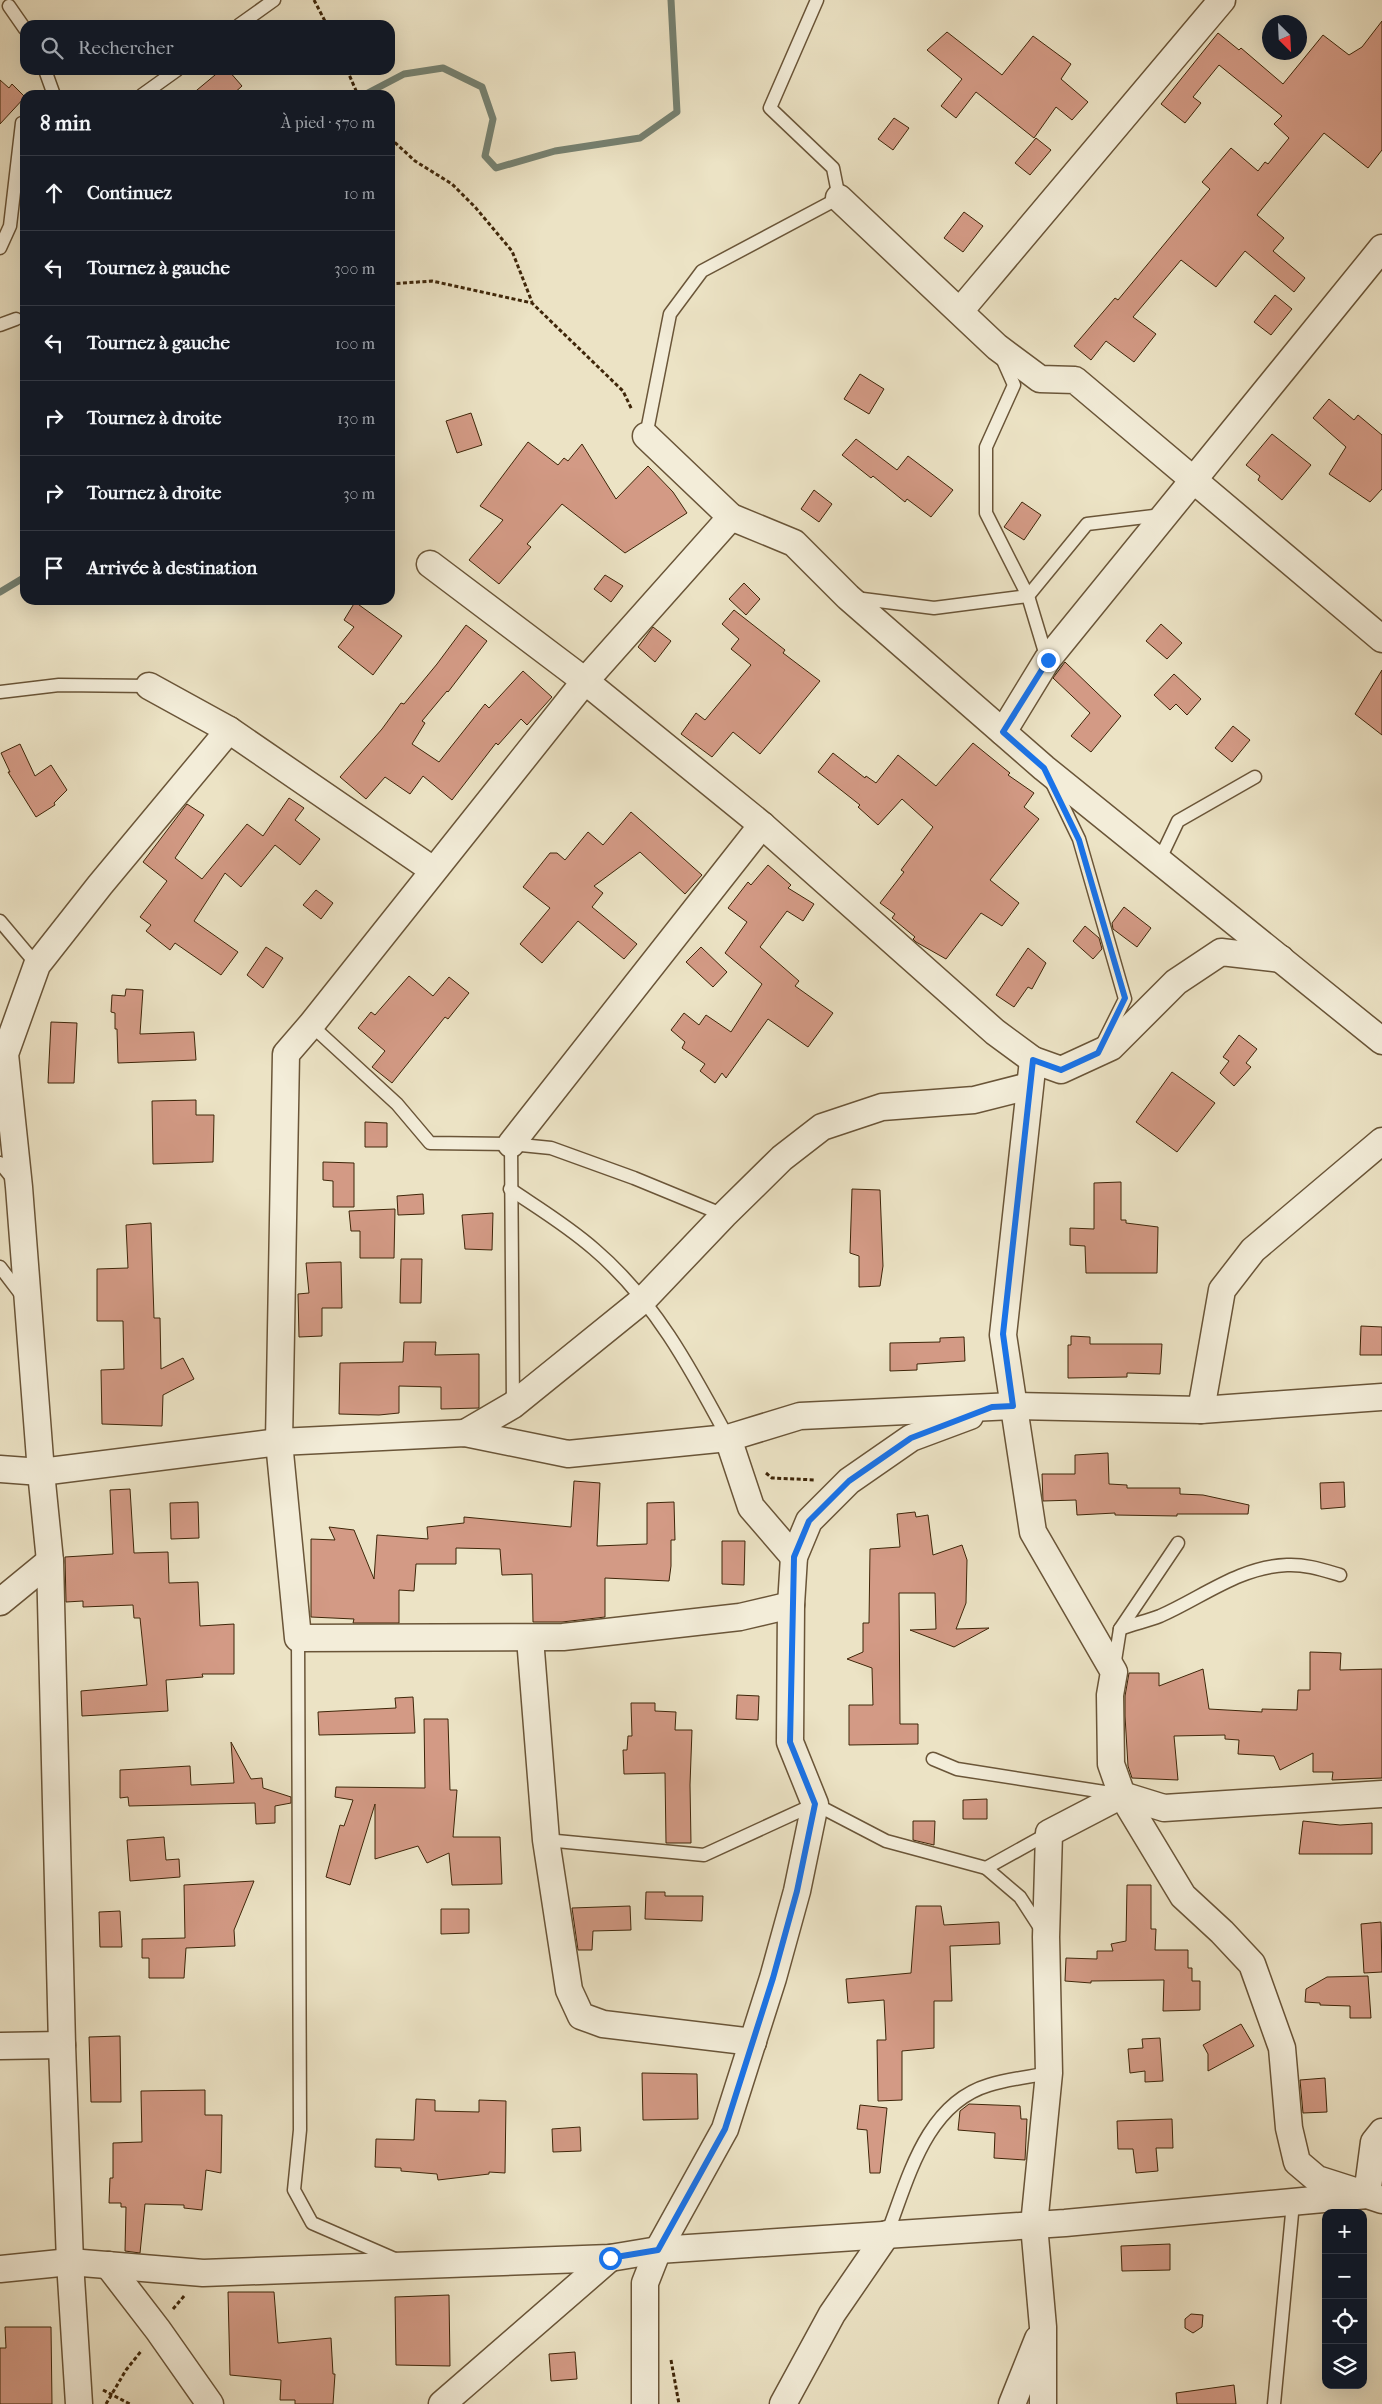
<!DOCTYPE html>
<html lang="fr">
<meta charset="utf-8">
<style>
body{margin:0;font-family:"IM FELL French Canon",serif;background:#20242c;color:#f1f3f6}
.controls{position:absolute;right:15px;bottom:15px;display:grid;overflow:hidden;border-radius:10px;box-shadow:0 5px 20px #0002}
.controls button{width:45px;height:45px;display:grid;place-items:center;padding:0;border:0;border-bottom:1px solid #363941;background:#171b24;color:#f1f3f6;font:25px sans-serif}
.compass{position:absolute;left:1262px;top:15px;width:45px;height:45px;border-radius:50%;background:#171b24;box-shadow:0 5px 20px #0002;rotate:156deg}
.stop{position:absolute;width:15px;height:15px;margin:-11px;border:4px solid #1a73e8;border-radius:50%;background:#fff}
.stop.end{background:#1a73e8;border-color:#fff;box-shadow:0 1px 5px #0008}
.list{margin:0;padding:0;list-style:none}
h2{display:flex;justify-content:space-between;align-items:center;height:65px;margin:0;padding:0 20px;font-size:21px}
h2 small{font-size:16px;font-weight:400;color:#9ea1a6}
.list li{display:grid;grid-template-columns:32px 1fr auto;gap:15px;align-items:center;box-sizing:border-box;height:75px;padding:0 20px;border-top:1px solid #363941}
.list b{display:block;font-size:19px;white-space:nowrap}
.list em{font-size:16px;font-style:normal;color:#9ea1a6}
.icon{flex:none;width:28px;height:28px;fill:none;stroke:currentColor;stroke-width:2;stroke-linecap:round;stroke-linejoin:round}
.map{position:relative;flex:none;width:1382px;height:2404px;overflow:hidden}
.search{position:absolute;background:#171b24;box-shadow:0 5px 20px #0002;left:20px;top:20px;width:375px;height:55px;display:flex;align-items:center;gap:12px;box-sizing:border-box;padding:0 18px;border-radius:15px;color:#9ea1a6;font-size:19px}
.panel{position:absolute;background:#171b24;box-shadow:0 5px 20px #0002;left:20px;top:90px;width:375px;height:515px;border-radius:15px}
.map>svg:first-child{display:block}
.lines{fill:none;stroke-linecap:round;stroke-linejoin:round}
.stream{stroke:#758171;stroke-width:7}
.building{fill:#d39a85;stroke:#3f2609}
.lane-casing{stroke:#6a5538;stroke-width:15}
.street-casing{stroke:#6a5538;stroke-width:29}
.path{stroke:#3f2609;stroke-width:3;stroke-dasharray:4 2.5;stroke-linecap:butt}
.lane{stroke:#f3edd9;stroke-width:12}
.street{stroke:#f3edd9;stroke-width:26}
.route{stroke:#1a73e8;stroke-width:6}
</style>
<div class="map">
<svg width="1382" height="2404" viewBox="0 0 1382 2404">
<rect width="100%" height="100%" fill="#ece3c5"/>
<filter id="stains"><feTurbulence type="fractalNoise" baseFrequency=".004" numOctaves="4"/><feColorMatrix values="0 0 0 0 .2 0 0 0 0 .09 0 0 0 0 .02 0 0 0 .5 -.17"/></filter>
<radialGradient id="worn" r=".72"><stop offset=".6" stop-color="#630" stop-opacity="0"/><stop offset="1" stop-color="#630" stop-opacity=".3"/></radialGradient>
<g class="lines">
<!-- stream -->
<g class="stream">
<polyline points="364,95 404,74 443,68 482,87 493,119 485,156 496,168 555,151 640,138 677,112 671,0"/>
<polyline points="0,592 25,577"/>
</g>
</g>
<!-- building -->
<g class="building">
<polygon points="1382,21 1382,150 1368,168 1324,133 1257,215 1284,238 1273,251 1305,278 1294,292 1245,251 1216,287 1181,260 1133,317 1156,334 1134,362 1106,341 1091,360 1074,346 1115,298 1118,300 1210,189 1202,182 1231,148 1258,171 1265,162 1268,164 1289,138 1274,124 1282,116 1219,65 1193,97 1201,103 1185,123 1161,104 1218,33 1239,50 1241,48 1283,84 1323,35 1349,55 1362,47"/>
<polygon points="947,32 1002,75 1033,36 1071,64 1061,79 1088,102 1072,120 1056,107 1034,138 976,92 956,118 941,106 962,79 927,50"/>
<polygon points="221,70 228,70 242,86 232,95 191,95"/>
<polygon points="0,80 9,88 12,84 25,97 0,124"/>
<polygon points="894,118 909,128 893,150 878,139"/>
<polygon points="1036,138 1051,150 1030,175 1015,163"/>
<polygon points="964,212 983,226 963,252 944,238"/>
<polygon points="1275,295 1292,309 1271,335 1254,322"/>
<polygon points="860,374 884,389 869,414 844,399"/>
<polygon points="1329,399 1354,420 1358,415 1382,435 1382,489 1370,502 1329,474 1346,447 1313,418"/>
<polygon points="471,413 482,445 457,453 446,421"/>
<polygon points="1272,434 1311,465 1282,500 1258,480 1260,476 1246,465"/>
<polygon points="856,439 897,470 908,456 953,490 931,517 907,499 905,502 873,476 871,478 842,455"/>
<polygon points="528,442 558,465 564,458 568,461 582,444 616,499 648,466 673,492 687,513 625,553 562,504 527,544 531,547 499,584 469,560 503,520 480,506"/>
<polygon points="814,490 832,504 819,522 801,509"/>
<polygon points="1022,502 1041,515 1024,540 1004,527"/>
<polygon points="605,575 623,586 611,602 594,589"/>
<polygon points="744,583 760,599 746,615 729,599"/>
<polygon points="355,602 402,636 373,675 338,647 354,627 344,620"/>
<polygon points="734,610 785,650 783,653 820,681 760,754 733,732 712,757 681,734 696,713 705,720 751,665 731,649 739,639 722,624"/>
<polygon points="1161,624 1182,643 1167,659 1146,641"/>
<polygon points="466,625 487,641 448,692 447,691 422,721 425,723 412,744 439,762 485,704 489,708 523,671 552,697 527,725 521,719 498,745 496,743 452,800 423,776 410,794 385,777 366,799 340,777 382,729 401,703 404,704 437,664"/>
<polygon points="653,627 671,641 655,662 638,647"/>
<polygon points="1065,662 1121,716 1091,752 1071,736 1090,713 1053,678"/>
<polygon points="1382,670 1382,735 1355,714"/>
<polygon points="1174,674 1201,699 1187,715 1176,704 1170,710 1154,695"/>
<polygon points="1233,726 1250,740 1232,762 1215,748"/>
<polygon points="973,743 1010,773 1008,775 1034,793 1024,807 1039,819 990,880 1019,903 1002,926 981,913 946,959 916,942 913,939 915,937 892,918 895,914 880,903 904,872 901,870 933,827 902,799 878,825 858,807 860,805 818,772 833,753 865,778 866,776 876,783 898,755 936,786"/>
<polygon points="20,744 35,776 51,765 67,790 54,803 55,805 36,817 8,772 10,772 1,753"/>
<polygon points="289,798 304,808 295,820 320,839 300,865 275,845 241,887 225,873 194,921 238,952 221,975 175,943 170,950 146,931 151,925 140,917 167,881 143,862 187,804 204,815 175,858 202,879 247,824 263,836"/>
<polygon points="631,812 702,875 685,894 640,852 594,886 603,893 592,907 637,944 624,959 578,921 542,963 520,944 550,908 523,887 550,853 557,853 565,860 588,832 603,845"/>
<polygon points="768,865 791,885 788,888 814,904 803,921 787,911 760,947 799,981 795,986 833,1013 808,1047 768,1019 726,1078 722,1073 715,1083 700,1071 705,1064 682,1048 685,1042 671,1030 684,1013 699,1025 706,1015 731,1032 762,984 725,953 747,922 728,908 748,882 751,885"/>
<polygon points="316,890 333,903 321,919 303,905"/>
<polygon points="1124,907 1151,928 1137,947 1113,929 1112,923"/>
<polygon points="1085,926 1099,938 1102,949 1093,959 1073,941"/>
<polygon points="266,947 283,958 263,988 247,975"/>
<polygon points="701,947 727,972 713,987 686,962"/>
<polygon points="1028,948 1046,963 1032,989 1028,987 1014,1007 996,995"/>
<polygon points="409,976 433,996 449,977 469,993 448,1019 445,1017 392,1083 372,1067 385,1051 358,1028 371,1012 375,1015"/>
<polygon points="126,989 143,990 140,1034 194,1032 196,1060 118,1063 117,1029 115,1029 115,1013 111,1012 112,995 125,996"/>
<polygon points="51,1022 77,1023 74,1083 48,1083"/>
<polygon points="1239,1035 1257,1049 1246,1063 1251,1067 1234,1086 1220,1073 1229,1061 1223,1057"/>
<polygon points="1172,1072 1215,1103 1177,1152 1136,1122"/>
<polygon points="196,1100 196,1115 214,1115 213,1162 153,1164 152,1101"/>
<polygon points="365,1122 387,1123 387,1147 365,1147"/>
<polygon points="323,1162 354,1163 354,1207 333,1207 333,1181 323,1180"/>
<polygon points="1121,1182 1121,1220 1126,1220 1126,1223 1158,1227 1157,1273 1086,1273 1085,1246 1070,1245 1070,1228 1094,1229 1094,1183"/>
<polygon points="852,1189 880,1190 883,1266 880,1286 859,1287 859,1256 850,1253"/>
<polygon points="423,1194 424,1214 398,1215 397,1196"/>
<polygon points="395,1209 394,1258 360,1258 360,1231 351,1231 349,1211"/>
<polygon points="493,1213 492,1250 465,1249 462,1215"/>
<polygon points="151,1223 154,1318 160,1318 161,1369 183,1358 194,1379 163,1395 162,1426 102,1424 101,1370 124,1369 123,1321 97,1321 97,1269 128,1268 126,1225"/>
<polygon points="401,1259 422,1259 421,1303 400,1303"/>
<polygon points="341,1262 342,1308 322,1308 322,1336 299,1337 298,1294 309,1293 306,1263"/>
<polygon points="1361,1326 1382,1327 1382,1355 1360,1355"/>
<polygon points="1071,1336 1090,1337 1090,1344 1162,1344 1160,1374 1127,1373 1127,1377 1068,1378 1068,1345 1071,1345"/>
<polygon points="964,1337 965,1361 917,1364 917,1370 890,1371 890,1343 940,1342 940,1338"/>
<polygon points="404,1342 436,1342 435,1355 479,1354 479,1408 441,1409 441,1387 399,1386 399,1413 379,1415 339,1414 340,1363 403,1362"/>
<polygon points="1108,1453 1109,1484 1127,1485 1127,1488 1180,1488 1180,1494 1203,1495 1249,1505 1248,1514 1177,1514 1177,1516 1115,1515 1115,1513 1077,1515 1076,1500 1043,1501 1042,1474 1075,1474 1075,1455"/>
<polygon points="574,1481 600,1483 597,1546 647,1544 647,1503 674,1502 675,1540 671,1540 671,1566 669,1581 605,1578 605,1617 562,1622 533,1622 532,1574 502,1575 500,1549 456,1548 456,1564 416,1564 414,1591 399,1590 399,1623 353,1623 354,1619 311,1617 311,1539 335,1540 329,1527 354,1530 374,1579 377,1535 428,1539 427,1527 464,1523 464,1517 571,1527"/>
<polygon points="1344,1482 1345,1507 1321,1509 1320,1483"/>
<polygon points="130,1489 134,1553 168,1552 169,1583 198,1582 200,1626 234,1624 234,1674 202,1674 203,1677 166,1680 168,1711 82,1716 81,1691 147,1685 140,1618 134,1618 133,1605 83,1607 83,1601 66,1602 65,1557 113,1554 110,1490"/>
<polygon points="198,1502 199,1538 171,1539 170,1503"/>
<polygon points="915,1512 916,1517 928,1515 933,1555 962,1545 967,1560 966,1603 956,1629 989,1628 954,1647 910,1630 936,1629 935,1593 899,1593 900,1724 918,1724 918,1744 849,1745 849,1705 873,1705 872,1668 847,1659 863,1652 863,1623 869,1623 870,1549 900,1547 897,1514"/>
<polygon points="722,1541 745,1541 744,1585 722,1584"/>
<polygon points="1310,1652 1341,1653 1340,1670 1382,1669 1382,1778 1332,1780 1333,1772 1313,1772 1313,1753 1280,1770 1274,1756 1238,1754 1239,1740 1225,1739 1225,1735 1174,1736 1178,1780 1132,1778 1128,1766 1125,1716 1125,1696 1129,1673 1159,1673 1159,1686 1203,1669 1209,1709 1262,1712 1262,1709 1297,1710 1298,1690 1310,1690"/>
<polygon points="737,1695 759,1696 758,1720 736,1719"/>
<polygon points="413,1697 415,1733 319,1735 318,1712 396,1708 395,1698"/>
<polygon points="631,1703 655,1703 655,1711 676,1712 675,1730 692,1730 690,1785 691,1843 666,1843 665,1773 624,1774 623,1750 627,1750 628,1736 632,1736"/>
<polygon points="424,1719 448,1719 450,1790 457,1790 453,1837 500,1837 502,1884 452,1885 449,1853 427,1863 418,1846 375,1859 375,1804 350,1885 326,1877 340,1825 344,1826 353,1800 335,1797 336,1787 425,1788"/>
<polygon points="231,1742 251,1779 262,1778 263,1788 291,1797 291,1803 275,1806 275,1823 256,1824 255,1803 129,1806 128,1797 120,1798 120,1770 190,1766 191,1785 234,1783"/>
<polygon points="987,1799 987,1819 963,1819 963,1800"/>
<polygon points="913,1821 935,1821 934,1845 913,1840"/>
<polygon points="1303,1821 1340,1825 1372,1823 1372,1854 1299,1854"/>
<polygon points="164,1837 166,1860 179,1859 180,1877 130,1881 127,1840"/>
<polygon points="254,1881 234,1930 235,1946 186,1948 184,1978 149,1978 149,1958 142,1958 142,1939 185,1938 184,1885"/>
<polygon points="1127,1885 1151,1885 1151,1929 1156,1929 1155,1950 1188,1950 1188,1968 1192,1968 1192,1981 1200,1981 1200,2010 1163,2011 1164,1980 1091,1981 1091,1983 1065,1981 1066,1958 1097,1959 1097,1951 1113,1951 1111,1944 1126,1941"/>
<polygon points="646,1892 665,1892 665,1896 703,1896 702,1921 645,1919"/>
<polygon points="630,1906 631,1930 593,1931 592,1950 578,1950 572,1908"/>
<polygon points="916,1906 941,1906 944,1925 999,1922 1000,1944 950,1946 952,2001 934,2001 934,2048 902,2051 902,2100 878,2101 877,2040 886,2040 884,2000 848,2003 846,1979 911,1973"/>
<polygon points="441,1909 469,1909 469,1933 441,1934"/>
<polygon points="120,1911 122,1947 100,1947 99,1912"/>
<polygon points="1381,1922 1382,1972 1364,1973 1361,1924"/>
<polygon points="1368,1976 1371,2018 1350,2018 1350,2006 1320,2005 1320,2003 1305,2002 1306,1989 1327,1977"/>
<polygon points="1241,2024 1254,2046 1208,2071 1208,2054 1203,2045"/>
<polygon points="120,2036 121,2102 91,2102 89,2037"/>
<polygon points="1160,2038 1163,2081 1145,2082 1145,2071 1130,2073 1128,2049 1143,2048 1142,2039"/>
<polygon points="642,2073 697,2074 698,2119 643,2120"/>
<polygon points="1325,2078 1327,2112 1303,2113 1300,2080"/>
<polygon points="205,2090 205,2115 222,2115 221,2173 206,2170 202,2210 184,2208 184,2205 145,2204 140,2253 125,2251 126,2207 121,2207 121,2203 109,2203 110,2178 113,2178 113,2143 142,2142 141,2091"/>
<polygon points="416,2099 435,2100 435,2111 479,2112 479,2100 506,2101 505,2173 489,2172 489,2174 438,2180 437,2174 401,2171 401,2168 375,2167 376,2139 414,2140"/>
<polygon points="969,2104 1020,2106 1021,2119 1027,2119 1025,2160 994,2158 995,2133 958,2130 960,2111"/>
<polygon points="860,2105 887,2108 880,2173 870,2173 867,2130 857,2129"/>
<polygon points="1172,2119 1173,2148 1156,2148 1158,2171 1136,2173 1133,2149 1118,2149 1117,2121"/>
<polygon points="580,2127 581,2151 553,2152 552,2129"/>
<polygon points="1170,2244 1170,2270 1122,2271 1121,2246"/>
<polygon points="228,2292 274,2292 278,2343 331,2338 333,2374 335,2374 333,2404 295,2404 295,2400 280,2400 281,2380 230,2375"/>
<polygon points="449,2295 450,2366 396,2365 395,2297"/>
<polygon points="1191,2314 1203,2315 1202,2327 1193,2333 1185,2328 1185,2319"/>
<polygon points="5,2327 51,2327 52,2404 0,2404 0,2348 6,2348"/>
<polygon points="575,2352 577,2379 551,2381 549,2354"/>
<polygon points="1234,2385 1236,2404 1177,2404 1176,2393"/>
</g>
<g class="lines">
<!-- lane casing -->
<g class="lane-casing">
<g id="lane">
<polyline points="9,6 25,29"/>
<polyline points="239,25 274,0"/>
<polyline points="45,70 54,95"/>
<polyline points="142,95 177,70"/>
<polyline points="0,248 10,226 22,123 25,122"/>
<polyline points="0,325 16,319"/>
<polyline points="1002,358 1014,385 986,447 986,513 1028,596 1047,659"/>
<polyline points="646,436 670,314 702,271 839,198 833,168 770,108 817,0"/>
<polyline points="855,598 934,608 1028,596 1087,524 1162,515"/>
<polyline points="0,692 59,685 149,686"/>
<polyline points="1051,781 1079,839 1125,999 1102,1045"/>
<polyline points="1159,861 1178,821 1255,777"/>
<polyline points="0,921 37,965"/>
<polyline points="311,1025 397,1104 430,1143 511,1144 551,1148 634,1178 724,1215"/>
<polyline points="511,1144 513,1405"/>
<polyline points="0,1163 13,1179"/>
<path d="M510 1189C538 1208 568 1226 594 1249 655 1301 691 1369 728 1438"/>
<polyline points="0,1267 23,1297"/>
<path d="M1120 1629C1133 1624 1147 1621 1160 1616 1203 1597 1239 1567 1287 1565 1305 1564 1323 1570 1340 1575"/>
<polyline points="298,1638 300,2130 294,2190 312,2223 397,2260"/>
<polyline points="1114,1667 1120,1629 1178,1543"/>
<polyline points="933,1759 957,1769 1117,1794"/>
<polyline points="546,1840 704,1855 815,1804 886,1841 986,1868 1049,1833"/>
<polyline points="986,1868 1020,1897 1042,1931"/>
<path d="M887 2234C908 2180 925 2104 989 2085 1008 2079 1029 2077 1049 2073"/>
<polyline points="1274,2404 1293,2203"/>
</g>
</g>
<!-- street casing -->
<g class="street-casing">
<g id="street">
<polyline points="839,198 997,347 1040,379 1075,380 1382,639"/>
<polyline points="960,311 1222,0"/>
<polyline points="646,436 731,517 794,543 848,597 1044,768 1382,1041"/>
<polyline points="731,517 585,681 311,1025 286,1054 279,1442 298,1638 563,1637 740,1617 791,1605"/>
<polyline points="430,564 585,681 762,825 995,1032 1033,1060 1061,1070 1111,1047 1176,982 1221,952 1281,959"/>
<polyline points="149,686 229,730 433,870"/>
<polyline points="1003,732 1047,660 1382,248"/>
<polyline points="1033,1060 1003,1335 1033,1532 1114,1672 1110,1695 1111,1764 1122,1795 1183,1896 1222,1932 1252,1964 1282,2048 1289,2128 1297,2162 1317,2179 1367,2195 1374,2142 1382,2132"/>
<polyline points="511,1144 762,825"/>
<polyline points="1201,1410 1222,1290 1253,1250 1382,1141"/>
<polyline points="465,1433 513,1405 644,1299 724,1215 782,1158 822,1127 882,1107 974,1100 1029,1086"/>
<polyline points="728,1438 751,1507 794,1557"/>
<polyline points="0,1469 41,1472 279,1442 465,1433 568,1454 728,1438 800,1416 1013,1406 1201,1410 1382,1397"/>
<polyline points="0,1602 50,1561"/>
<polyline points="530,1638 546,1840 569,1990 581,2016 603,2024 753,2042"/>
<polyline points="0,2046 62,2045"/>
<polyline points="108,2265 158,2330 210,2404"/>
<polyline points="0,2269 70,2262 203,2273 610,2258 658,2250 1065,2223 1367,2195 1382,2200"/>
<polyline points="79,2404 70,2262 62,2045 50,1561 41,1472 19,1187 5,1054 37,965 100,885 229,730"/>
<polyline points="442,2404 610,2258"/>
<polyline points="645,2404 645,2283 658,2250 725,2129 773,1978 797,1891 815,1804 790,1742 791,1605 794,1557 809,1521 849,1481 911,1438 970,1416"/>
<polyline points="783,2404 832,2314 887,2234"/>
<polyline points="1012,2404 1038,2339"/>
<polyline points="1043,2404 1043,2327 1034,2225 1049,2073 1046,1937 1049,1833 1122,1795 1164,1808 1382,1794"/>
</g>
</g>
<!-- path -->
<g class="path">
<polyline points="314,0 327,25"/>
<polyline points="347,70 358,95"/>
<polyline points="390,138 415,161 452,184 475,207 512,251 532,302"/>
<polyline points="390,284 432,281 532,303 623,391 632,410"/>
<polyline points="766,1473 772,1478 816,1480"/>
<polyline points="173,2309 185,2295"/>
<polyline points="671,2360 679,2404"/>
<polyline points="103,2390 130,2404"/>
<polyline points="106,2404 126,2370 142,2350"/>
</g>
<!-- lane -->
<use href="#lane" class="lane"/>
<!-- street -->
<use href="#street" class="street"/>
</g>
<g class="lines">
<!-- route -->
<polyline class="route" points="610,2258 658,2250 725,2129 773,1978 797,1891 815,1804 790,1742 794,1557 809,1521 849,1481 911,1438 992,1407 1013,1406 1003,1334 1033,1060 1061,1070 1098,1053 1125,998 1079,840 1044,768 1003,732 1048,660"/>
</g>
<rect width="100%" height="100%" filter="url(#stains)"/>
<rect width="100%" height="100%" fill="url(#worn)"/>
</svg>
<div class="controls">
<button>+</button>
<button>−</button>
<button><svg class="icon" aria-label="locate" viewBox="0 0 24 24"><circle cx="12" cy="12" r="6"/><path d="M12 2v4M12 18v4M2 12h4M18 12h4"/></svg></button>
<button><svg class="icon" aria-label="layers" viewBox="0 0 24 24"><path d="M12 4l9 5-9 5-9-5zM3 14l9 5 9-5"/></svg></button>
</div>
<svg class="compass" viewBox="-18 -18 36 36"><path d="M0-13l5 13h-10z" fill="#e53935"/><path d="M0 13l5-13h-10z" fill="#9ea1a6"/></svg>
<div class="stop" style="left:610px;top:2258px"></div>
<div class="stop end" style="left:1048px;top:660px"></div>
<div class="search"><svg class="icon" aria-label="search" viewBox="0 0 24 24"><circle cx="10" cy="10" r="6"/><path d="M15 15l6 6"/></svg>Rechercher</div>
<section class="panel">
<h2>8 min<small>À pied · 570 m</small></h2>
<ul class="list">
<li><svg class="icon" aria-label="ahead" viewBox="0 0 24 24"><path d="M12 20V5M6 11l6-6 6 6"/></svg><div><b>Continuez</b></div><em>10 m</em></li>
<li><svg class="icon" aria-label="left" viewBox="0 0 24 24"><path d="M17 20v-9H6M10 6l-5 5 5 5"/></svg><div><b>Tournez à gauche</b></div><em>300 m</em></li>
<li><svg class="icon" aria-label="left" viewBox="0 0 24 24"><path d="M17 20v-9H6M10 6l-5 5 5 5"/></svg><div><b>Tournez à gauche</b></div><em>100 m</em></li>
<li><svg class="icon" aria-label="right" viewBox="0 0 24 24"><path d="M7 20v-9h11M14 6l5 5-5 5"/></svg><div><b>Tournez à droite</b></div><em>130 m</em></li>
<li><svg class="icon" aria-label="right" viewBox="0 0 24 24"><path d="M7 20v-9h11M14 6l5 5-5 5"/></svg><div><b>Tournez à droite</b></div><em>30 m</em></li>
<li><svg class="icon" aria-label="arrive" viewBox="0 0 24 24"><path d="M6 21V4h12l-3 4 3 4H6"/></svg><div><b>Arrivée à destination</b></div></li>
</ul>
</section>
</div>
